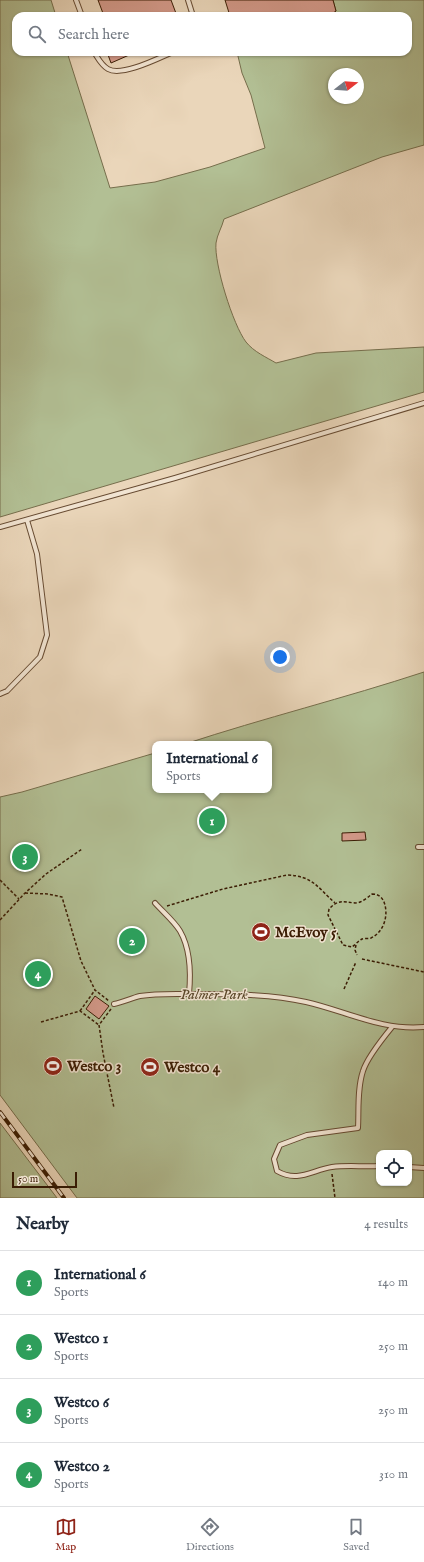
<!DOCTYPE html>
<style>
body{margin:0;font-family:"IM FELL English",serif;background:#f6f6f7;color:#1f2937}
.controls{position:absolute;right:12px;bottom:12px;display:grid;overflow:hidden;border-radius:8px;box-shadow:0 1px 3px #0004}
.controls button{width:36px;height:36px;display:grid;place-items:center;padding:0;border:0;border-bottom:1px solid #e0e1e3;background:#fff;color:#1f2937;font:20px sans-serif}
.compass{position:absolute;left:328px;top:68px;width:36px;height:36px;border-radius:50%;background:#fff;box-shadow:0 1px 3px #0004;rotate:73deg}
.scale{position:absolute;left:12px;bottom:10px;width:65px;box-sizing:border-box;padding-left:4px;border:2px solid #3b1d04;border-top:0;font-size:11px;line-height:14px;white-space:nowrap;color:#3b1d04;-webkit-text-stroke:3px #f1e4d2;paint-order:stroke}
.you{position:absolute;left:280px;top:657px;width:14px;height:14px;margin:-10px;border:3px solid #fff;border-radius:50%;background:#1a73e8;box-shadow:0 0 0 6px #1a73e833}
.badge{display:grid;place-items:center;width:26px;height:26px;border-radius:50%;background:#8f2418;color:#fff;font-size:13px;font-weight:700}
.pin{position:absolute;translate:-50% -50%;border:2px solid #fff;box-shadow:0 1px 4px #0006}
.popup{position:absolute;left:152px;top:741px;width:120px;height:52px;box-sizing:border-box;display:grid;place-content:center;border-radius:8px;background:#fff;filter:drop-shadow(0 1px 3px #0005);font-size:13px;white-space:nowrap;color:#747a83}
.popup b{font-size:15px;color:#1f2937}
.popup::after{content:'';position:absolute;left:50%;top:100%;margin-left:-8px;border:8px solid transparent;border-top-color:#fff}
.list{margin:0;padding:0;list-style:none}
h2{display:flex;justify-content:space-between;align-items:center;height:52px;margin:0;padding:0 16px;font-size:17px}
h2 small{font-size:13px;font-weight:400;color:#747a83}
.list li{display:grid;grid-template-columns:26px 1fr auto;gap:12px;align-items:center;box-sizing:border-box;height:64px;padding:0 16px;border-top:1px solid #e0e1e3}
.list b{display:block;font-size:15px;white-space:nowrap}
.list p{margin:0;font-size:13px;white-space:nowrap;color:#747a83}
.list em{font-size:13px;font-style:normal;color:#747a83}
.icon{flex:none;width:22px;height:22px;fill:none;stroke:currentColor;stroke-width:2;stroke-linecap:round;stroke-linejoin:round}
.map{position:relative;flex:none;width:424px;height:1198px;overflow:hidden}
.search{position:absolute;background:#fff;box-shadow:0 1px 3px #0004;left:12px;right:12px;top:12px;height:44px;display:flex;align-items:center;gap:10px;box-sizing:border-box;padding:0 14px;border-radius:12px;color:#747a83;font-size:15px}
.sheet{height:308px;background:#fff}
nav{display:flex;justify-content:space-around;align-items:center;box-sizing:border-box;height:56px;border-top:1px solid #e0e1e3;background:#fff;font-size:11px;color:#747a83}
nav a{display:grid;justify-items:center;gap:2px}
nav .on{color:#8f2418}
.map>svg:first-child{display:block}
.green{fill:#b2bf94;stroke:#766e4c;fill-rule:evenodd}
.building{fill:#d29888;stroke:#3b1d04}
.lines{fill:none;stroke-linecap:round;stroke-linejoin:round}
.lane-casing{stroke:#674b32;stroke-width:6}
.path{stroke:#3b1d04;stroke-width:1.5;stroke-dasharray:3 2;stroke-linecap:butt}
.lane{stroke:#f1e4d2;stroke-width:4}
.rail-casing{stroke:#3b1d04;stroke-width:4}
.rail{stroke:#f1e4d2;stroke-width:2.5;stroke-dasharray:8;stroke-linecap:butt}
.labels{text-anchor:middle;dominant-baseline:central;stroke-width:3;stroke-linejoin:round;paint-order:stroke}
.poi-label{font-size:15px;font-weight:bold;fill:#3b1d04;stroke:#f1e4d2;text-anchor:start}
.park-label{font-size:15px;font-style:italic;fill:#594628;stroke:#f1e4d2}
</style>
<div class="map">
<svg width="424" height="1198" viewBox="0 0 424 1198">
<rect width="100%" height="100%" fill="#ead6ba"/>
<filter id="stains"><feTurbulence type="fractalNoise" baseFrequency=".005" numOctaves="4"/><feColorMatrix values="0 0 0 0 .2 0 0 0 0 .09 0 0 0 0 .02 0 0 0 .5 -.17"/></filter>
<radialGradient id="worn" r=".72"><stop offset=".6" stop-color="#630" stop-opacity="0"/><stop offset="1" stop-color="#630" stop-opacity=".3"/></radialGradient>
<!-- green -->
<g class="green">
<path d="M0 0H51L56 16H16V52H67L110 188 155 182 210 167 265 148 251 95 242 73 237 52H408V16H329L336 11 333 0H424V145L382 157 224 219C222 227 217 235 216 243 214 264 233 325 246 342 254 352 266 357 276 363L316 353 424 347V392L0 517ZM334 74H358V98H334Z"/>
<path d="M424 672V1198H77L0 1095V797L22 792 155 753V790H269V744H185C264 718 345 698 424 672ZM379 1153H409V1183H379Z"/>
<polygon points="0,1123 57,1198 0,1198"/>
</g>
<!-- building -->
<g class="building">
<polygon points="98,0 171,0 177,16 104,16"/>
<polygon points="225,0 333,0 336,11 329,16 230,16"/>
<polygon points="107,52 136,52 111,63"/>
<polygon points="365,832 366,840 342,841 342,833"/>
<polygon points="95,996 109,1006 99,1019 86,1009"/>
</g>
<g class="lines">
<!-- lane casing -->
<g class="lane-casing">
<g id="lane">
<polyline points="76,0 82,16"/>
<polyline points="188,0 193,16"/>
<path d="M94 52C98 58 101 65 108 69 122 77 159 58 173 52"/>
<polyline points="0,527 175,478 424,403"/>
<polyline points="0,694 7,691 40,657 47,635 37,554 27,520"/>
<polyline points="418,847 424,847"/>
<path d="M155 903C163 912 174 921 180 931 191 950 191 973 189 994"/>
<path d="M114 1004C123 1002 132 998 140 996 157 993 177 994 195 994 232 994 270 994 306 1002 346 1011 382 1031 424 1027"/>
<path d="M379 1166C364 1167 347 1165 332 1167 312 1170 298 1183 277 1171L274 1159 280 1145 307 1135 358 1128C359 1110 357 1089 363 1071 367 1058 383 1038 392 1027"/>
<polyline points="409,1167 424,1168"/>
</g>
</g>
<!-- path -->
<g class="path">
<polyline points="0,880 19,899"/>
<polyline points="25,893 48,894 62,897 81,961 95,990 109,1001"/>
<path d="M372 894C378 894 382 897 384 902 389 915 384 932 371 938 368 939 364 938 362 939 358 941 355 945 352 947L343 945 328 915 329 909C338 899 344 902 355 903 362 903 368 897 372 894Z"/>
<path d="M167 906 223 889 287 875C313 876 317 887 335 903"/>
<polyline points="0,920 25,893 46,874 82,849"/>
<polyline points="356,945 355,950 357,955"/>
<polyline points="362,959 424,972"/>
<polyline points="344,989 356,962"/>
<polyline points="111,1009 99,1025 103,1053 114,1108"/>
<polyline points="80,1011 95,990"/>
<polyline points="41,1022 80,1011 99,1025"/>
<polyline points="332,1174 335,1198"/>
</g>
<!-- lane -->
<use href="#lane" class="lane"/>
<!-- rail casing -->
<g class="rail-casing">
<polyline id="rail" points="0,1112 64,1198"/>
</g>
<!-- rail -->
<use href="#rail" class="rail"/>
</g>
<!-- icons -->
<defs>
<g id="stadium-disc" transform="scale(1)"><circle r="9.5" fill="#8f2418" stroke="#f1e4d2"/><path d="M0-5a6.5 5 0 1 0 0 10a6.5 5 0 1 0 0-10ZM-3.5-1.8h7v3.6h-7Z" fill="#fff"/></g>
</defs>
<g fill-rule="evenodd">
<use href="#stadium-disc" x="261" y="932"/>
<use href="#stadium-disc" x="53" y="1066"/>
<use href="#stadium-disc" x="150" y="1067"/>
</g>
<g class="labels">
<!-- poi labels -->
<g class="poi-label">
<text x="275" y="932">McEvoy 5</text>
<text x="67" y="1066">Westco 3</text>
<text x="164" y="1067">Westco 4</text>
</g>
<!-- park labels -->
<g class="park-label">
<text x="214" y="994">Palmer Park</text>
</g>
</g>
<rect width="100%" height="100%" filter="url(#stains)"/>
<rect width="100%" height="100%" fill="url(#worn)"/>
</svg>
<div class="controls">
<button><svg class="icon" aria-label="locate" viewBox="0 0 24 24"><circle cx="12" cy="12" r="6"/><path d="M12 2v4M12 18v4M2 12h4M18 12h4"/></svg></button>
</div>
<svg class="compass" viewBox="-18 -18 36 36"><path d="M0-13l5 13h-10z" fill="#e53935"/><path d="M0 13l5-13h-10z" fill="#747a83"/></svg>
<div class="scale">50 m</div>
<div class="you"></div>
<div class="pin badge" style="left:212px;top:821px;background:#2e9e5b">1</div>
<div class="popup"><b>International 6</b>Sports</div>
<div class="pin badge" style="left:132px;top:941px;background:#2e9e5b">2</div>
<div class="pin badge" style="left:25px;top:857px;background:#2e9e5b">3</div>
<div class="pin badge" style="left:38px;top:974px;background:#2e9e5b">4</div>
<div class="search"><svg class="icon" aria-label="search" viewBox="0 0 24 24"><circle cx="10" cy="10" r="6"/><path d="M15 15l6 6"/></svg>Search here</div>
</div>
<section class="sheet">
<h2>Nearby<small>4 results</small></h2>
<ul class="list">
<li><span class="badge" style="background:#2e9e5b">1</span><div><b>International 6</b><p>Sports</p></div><em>140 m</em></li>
<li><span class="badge" style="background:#2e9e5b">2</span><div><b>Westco 1</b><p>Sports</p></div><em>250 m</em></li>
<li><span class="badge" style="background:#2e9e5b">3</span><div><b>Westco 6</b><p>Sports</p></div><em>250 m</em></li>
<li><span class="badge" style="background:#2e9e5b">4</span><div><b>Westco 2</b><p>Sports</p></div><em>310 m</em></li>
</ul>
</section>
<nav>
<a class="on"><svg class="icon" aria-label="map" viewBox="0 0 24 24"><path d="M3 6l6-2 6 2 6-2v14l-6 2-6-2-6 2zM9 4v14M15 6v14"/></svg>Map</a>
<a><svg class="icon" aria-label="directions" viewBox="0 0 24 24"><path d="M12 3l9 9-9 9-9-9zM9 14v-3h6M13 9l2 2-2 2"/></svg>Directions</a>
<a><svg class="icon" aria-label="saved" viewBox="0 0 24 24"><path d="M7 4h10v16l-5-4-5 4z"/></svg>Saved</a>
</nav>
